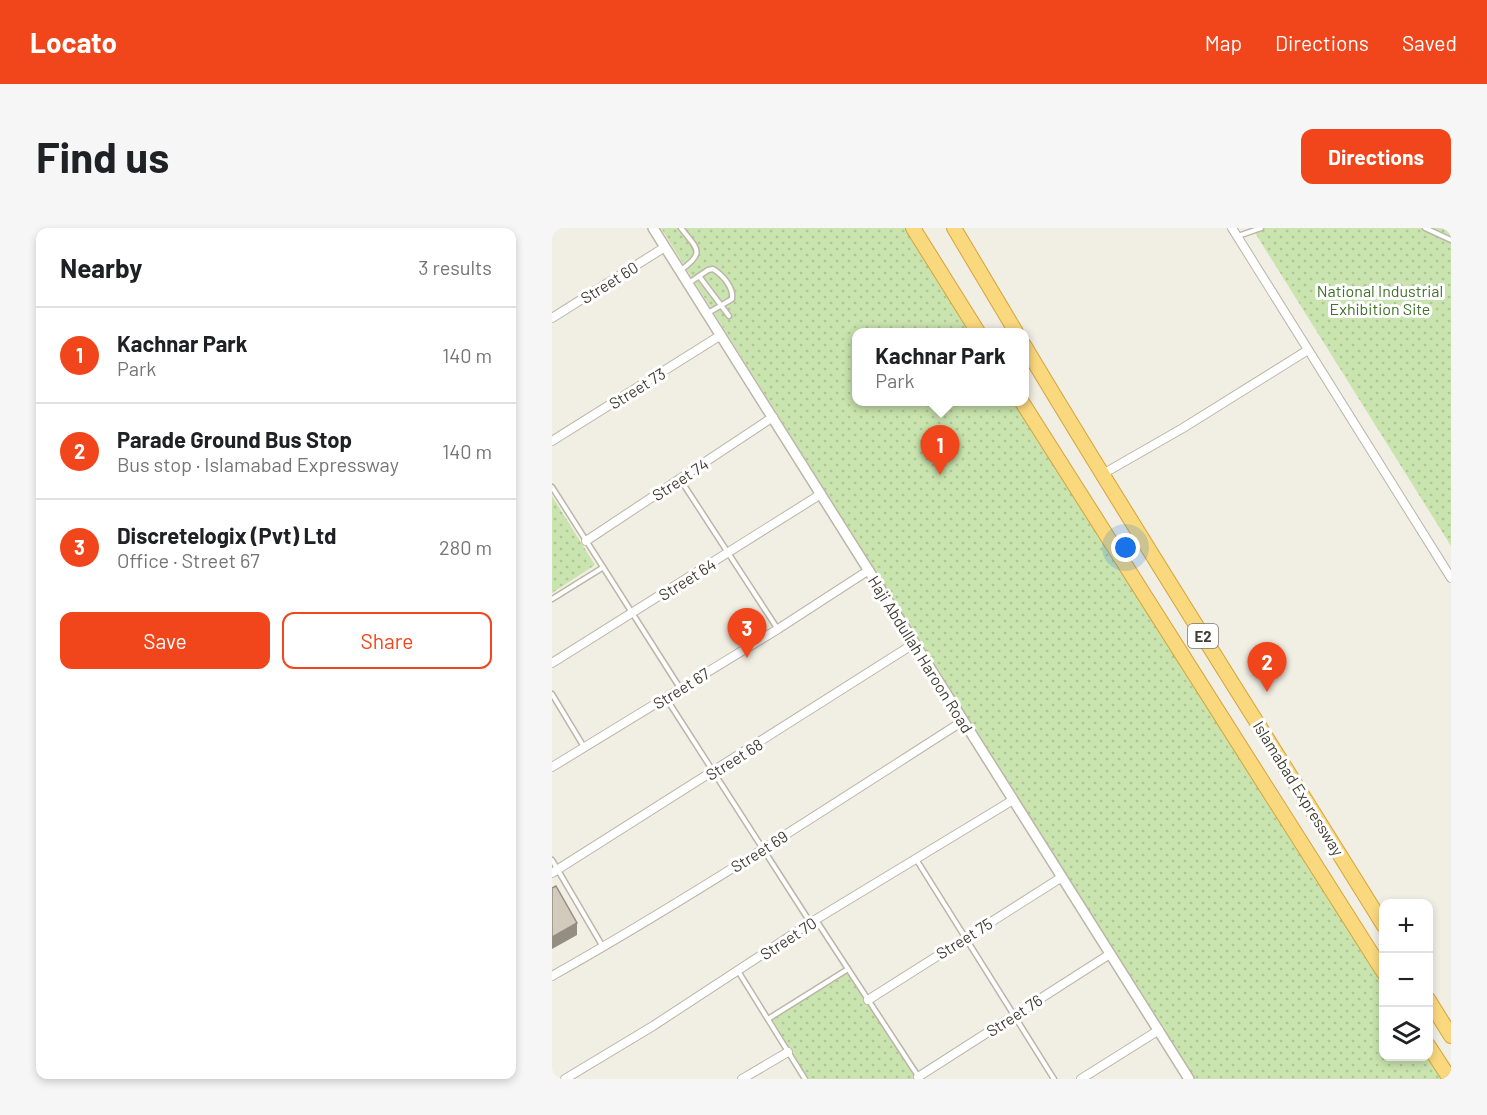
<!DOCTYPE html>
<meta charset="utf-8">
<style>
body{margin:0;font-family:Barlow,sans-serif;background:#f6f6f6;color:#202124}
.controls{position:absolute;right:18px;bottom:18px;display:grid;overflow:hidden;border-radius:12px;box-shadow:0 3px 9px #0003}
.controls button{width:54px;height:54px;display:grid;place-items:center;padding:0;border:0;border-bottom:2px solid #e0e0e0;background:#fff;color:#202124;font:30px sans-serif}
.you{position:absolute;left:574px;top:320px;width:21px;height:21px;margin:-15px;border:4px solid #fff;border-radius:50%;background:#1a73e8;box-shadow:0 0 0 9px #1a73e833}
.badge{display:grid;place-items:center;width:39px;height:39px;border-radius:50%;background:#f1461b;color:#fff;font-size:20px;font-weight:700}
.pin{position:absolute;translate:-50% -50px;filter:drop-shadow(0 2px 3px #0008)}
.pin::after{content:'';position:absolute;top:32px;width:21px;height:18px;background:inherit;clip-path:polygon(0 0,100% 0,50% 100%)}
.popup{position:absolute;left:300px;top:100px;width:177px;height:78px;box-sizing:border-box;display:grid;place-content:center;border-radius:12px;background:#fff;filter:drop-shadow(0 2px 4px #0005);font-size:20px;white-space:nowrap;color:#757577}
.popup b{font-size:22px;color:#202124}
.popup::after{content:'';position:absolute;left:50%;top:100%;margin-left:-12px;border:12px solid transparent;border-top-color:#fff}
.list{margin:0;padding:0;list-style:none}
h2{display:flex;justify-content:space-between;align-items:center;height:78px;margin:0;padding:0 24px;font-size:26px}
h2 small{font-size:20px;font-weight:400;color:#757577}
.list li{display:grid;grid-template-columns:39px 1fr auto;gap:18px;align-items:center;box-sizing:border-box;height:96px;padding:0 24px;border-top:2px solid #e0e0e0}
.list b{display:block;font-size:22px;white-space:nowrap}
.list p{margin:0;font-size:20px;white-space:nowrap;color:#757577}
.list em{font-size:20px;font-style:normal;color:#757577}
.actions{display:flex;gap:12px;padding:18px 24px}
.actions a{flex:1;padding:14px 0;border:2px solid #f1461b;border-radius:12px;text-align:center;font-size:21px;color:#f1461b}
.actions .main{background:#f1461b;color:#fff}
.icon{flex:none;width:33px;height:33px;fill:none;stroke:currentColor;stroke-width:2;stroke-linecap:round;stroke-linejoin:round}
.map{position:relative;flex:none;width:899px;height:851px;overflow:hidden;border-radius:12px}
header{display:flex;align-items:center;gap:36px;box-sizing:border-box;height:84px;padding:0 30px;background:#f1461b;color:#fff}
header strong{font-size:28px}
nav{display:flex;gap:33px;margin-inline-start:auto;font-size:21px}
.intro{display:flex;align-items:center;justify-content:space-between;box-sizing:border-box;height:144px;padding:0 36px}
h1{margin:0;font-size:42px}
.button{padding:15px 27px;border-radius:12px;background:#f1461b;color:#fff;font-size:21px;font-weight:700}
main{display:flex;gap:36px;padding:0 36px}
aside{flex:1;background:#fff;border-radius:12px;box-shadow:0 3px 9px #0003}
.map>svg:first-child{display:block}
.park{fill:url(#park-dots)}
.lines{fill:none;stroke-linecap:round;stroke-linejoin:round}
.service-casing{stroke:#bcb6a7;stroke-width:7}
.minor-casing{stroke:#bcb6a7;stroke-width:10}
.tertiary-casing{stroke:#bcb6a7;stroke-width:12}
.trunk-casing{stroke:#d6a439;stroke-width:16}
.service{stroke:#fff;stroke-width:4}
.minor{stroke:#fff;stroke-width:8}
.tertiary{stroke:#fff;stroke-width:9}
.trunk{stroke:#f9d87e;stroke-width:14}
.shaded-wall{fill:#938d82}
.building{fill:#d2caba;stroke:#938d82;stroke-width:1.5}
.labels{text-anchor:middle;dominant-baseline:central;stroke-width:6;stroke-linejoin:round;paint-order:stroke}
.shield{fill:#fff;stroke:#7b7871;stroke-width:1.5}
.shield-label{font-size:15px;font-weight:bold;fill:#433e34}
.street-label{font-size:16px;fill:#433e34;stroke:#fff}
.park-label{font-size:16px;fill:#42722a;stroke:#fff}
</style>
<header>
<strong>Locato</strong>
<nav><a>Map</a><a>Directions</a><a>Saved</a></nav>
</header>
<div class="intro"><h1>Find us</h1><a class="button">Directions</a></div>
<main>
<aside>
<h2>Nearby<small>3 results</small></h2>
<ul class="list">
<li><span class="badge">1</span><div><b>Kachnar Park</b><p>Park</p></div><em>140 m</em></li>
<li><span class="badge">2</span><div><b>Parade Ground Bus Stop</b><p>Bus stop · Islamabad Expressway</p></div><em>140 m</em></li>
<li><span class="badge">3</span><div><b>Discretelogix (Pvt) Ltd</b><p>Office · Street 67</p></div><em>280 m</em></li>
</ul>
<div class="actions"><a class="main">Save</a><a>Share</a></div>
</aside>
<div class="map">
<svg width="899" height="851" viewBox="0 0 899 851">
<defs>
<pattern id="park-dots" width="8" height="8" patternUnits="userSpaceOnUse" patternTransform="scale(1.5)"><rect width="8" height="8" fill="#c9e4ae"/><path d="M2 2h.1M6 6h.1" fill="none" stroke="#aec596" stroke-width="1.8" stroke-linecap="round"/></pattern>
</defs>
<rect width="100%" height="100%" fill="#f1eee4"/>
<!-- park -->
<g class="park">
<polygon points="109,0 356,0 422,104 304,104 304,174 466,174 831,747 832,828 876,828 898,851 640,851"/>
<polygon points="700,0 899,0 899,318"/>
<polygon points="0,268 43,337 0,365"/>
<polygon points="295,744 364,851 256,851 220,791"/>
</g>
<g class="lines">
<!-- service casing -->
<g class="service-casing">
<g id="service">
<path d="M129 0C145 21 154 24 129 42"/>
<polyline points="873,0 899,12"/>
<polyline points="686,8 709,0"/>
<polyline points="147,48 177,88"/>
<path d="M137 55 156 42 161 41C171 47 182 60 180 71L156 85"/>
<polyline points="128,251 225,400"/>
<polyline points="0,259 128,460"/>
<polyline points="0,371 50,340"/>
<polyline points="0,466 32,519"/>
<polyline points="114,470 258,694"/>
<polyline points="364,631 502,851"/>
<polyline points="0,632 51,719"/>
<polyline points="264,692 366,848"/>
<polyline points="186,743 253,851"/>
<polyline points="216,791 296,741"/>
</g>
</g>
<!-- minor casing -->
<g class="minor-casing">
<g id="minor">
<polyline points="680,0 899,350"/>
<polyline points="0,90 113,19"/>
<polyline points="0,213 169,107"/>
<polyline points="549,247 631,200 756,122"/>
<polyline points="34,313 221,189"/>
<polyline points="0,435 269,266"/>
<polyline points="0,539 226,401 317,342"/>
<polyline points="0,645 363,415"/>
<path d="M0 748C140 669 275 580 411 493"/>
<polyline points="316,772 510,649"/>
<polyline points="366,849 558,726"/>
<polyline points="13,851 101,798 258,695 461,572"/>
<polyline points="190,851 236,824"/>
<polyline points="529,851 607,802"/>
</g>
</g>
<!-- tertiary casing -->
<g class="tertiary-casing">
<polyline id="tertiary" points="101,0 637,851"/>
</g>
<!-- trunk casing -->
<g class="trunk-casing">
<g id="trunk">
<polyline points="361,0 426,104"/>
<polyline points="402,0 464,104"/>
<path d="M472 117C589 313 712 504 832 698"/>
<polyline points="470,174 832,745"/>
<polyline points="876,771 899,808"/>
<polyline points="876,817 898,851"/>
</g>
</g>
<!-- service -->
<use href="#service" class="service"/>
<!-- minor -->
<use href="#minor" class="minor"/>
<!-- tertiary -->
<use href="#tertiary" class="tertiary"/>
<!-- trunk -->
<use href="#trunk" class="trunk"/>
</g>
<!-- shaded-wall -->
<polygon class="shaded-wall" points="25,695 25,707 0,721 0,709"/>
<!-- building -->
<polygon class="building" points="4,658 25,695 0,709 0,660"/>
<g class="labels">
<!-- shield labels -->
<rect class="shield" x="636" y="396" width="30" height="24" rx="4.5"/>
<g class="shield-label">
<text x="651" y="408">E2</text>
</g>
<!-- street labels -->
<g class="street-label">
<text transform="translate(57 54) rotate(-32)">Street 60</text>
<text transform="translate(85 160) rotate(-32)">Street 73</text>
<text transform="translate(128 251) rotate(-33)">Street 74</text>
<text transform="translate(135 351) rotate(-32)">Street 64</text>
<text transform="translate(369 426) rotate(58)">Haji Abdullah Haroon Road</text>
<text transform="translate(129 460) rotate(-32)">Street 67</text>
<text transform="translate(182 531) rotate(-32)">Street 68</text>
<text transform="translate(747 560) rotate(58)">Islamabad Expressway</text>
<text transform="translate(207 623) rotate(-32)">Street 69</text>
<text transform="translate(236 710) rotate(-33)">Street 70</text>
<text transform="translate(412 710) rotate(-32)">Street 75</text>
<text transform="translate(462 787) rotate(-33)">Street 76</text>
</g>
<!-- park labels -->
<g class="park-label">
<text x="828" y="62">National Industrial<tspan x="828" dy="18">Exhibition Site</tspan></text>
</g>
</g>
</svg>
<div class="controls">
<button>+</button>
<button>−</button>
<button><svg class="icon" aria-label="layers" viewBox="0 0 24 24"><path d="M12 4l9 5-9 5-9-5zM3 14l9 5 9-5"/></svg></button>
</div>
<div class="you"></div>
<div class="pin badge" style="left:388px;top:247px">1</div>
<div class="popup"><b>Kachnar Park</b>Park</div>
<div class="pin badge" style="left:715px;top:464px">2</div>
<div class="pin badge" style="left:195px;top:430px">3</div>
</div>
</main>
